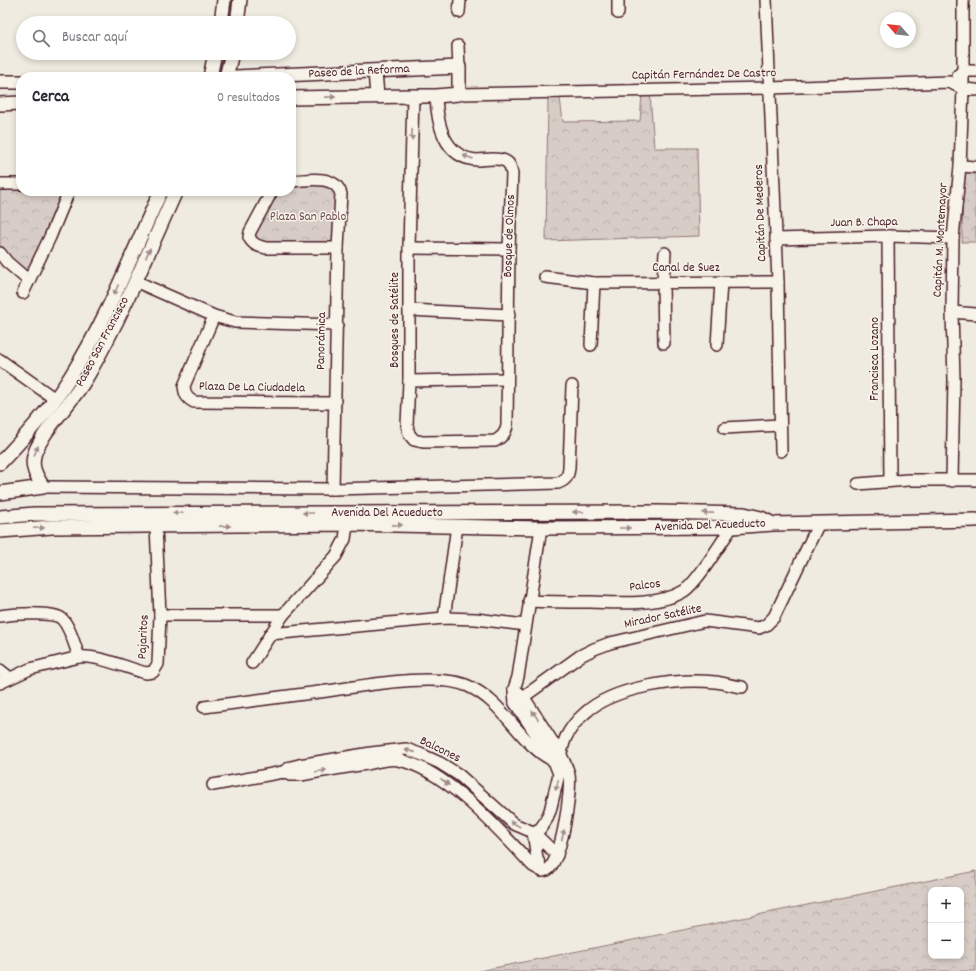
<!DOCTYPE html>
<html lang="es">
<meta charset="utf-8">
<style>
body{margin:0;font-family:Dekko,sans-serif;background:#f7f7f7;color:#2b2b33}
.controls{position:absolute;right:12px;bottom:12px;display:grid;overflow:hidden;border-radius:8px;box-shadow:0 2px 6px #0003}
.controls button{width:36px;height:36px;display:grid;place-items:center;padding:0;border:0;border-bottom:1px solid #e1e1e2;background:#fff;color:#2b2b33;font:20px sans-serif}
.compass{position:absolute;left:880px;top:12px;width:36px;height:36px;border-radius:50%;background:#fff;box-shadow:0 2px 6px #0003;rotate:298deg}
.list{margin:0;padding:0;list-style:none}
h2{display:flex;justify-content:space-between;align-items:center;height:52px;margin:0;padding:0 16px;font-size:17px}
h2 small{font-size:13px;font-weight:400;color:#7c7c81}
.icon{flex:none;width:22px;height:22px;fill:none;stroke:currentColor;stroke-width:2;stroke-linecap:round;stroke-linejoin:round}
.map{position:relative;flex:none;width:976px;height:971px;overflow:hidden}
.search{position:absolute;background:#fff;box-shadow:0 2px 6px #0003;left:16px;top:16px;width:280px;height:44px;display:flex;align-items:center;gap:10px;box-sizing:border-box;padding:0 14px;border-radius:22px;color:#7c7c81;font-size:15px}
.panel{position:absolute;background:#fff;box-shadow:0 2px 6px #0003;left:16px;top:72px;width:280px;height:124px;border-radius:16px}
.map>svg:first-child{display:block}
.forest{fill:url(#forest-crowns);stroke:#917678;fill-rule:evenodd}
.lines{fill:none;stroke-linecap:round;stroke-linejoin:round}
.minor-casing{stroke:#4a1f2b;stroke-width:14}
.tertiary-casing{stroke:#4a1f2b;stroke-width:16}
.minor{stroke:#f7f3e8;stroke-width:11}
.tertiary{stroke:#f7f3e8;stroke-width:13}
.oneway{fill:#a0898a}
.labels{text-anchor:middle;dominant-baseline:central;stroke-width:3;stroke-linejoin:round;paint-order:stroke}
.street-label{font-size:13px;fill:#4a1f2b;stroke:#f7f3e8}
.park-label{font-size:13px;fill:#6e4a52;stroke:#f7f3e8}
</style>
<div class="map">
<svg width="976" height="971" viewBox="0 0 976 971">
<defs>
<pattern id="forest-crowns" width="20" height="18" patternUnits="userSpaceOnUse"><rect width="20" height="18" fill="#d8cdc6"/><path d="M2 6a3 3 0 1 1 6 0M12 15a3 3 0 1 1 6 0" fill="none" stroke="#bbb0aa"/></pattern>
</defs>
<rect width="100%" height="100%" fill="#f0ebe0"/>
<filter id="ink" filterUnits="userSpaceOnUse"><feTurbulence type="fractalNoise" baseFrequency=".025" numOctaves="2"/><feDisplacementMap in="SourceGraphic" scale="8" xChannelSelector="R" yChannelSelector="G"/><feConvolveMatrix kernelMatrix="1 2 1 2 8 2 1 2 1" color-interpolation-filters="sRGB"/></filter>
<g filter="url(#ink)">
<!-- forest -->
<g class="forest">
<polygon points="642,94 650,94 654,148 697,148 699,236 546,241 548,98 560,98 563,122 640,121"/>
<polygon points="963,172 976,173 976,242 962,242"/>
<polygon points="317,180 341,194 338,248 266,248 249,237 277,191 291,191 291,185"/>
<polygon points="0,184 21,184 21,191 69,191 29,281 0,245"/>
<path d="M976 871V971H479ZM931 890H961V956H931Z"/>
</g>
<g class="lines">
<!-- minor casing -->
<g class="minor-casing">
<g id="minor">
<polyline points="618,0 618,13"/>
<polyline points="766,0 778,282 781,451"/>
<polyline points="459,12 460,0"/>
<polyline points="458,46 459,67"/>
<polyline points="958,75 963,71 976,71"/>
<polyline points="459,94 769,88 950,82 963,89 976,90"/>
<path d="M413 96 409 248V381L407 425 409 434 414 440 423 442 495 441C502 437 505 434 507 426L509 249 512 174C511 168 510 163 505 161 497 157 485 160 477 160 444 158 437 123 436 96"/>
<polyline points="960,166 976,167"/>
<path d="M291 181C308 180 335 174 341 194L338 248 333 489"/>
<polyline points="0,184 21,184"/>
<path d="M272 191 250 232 249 237C253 245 258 246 266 248H338"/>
<polyline points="888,236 890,481"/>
<polyline points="776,239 888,236 953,238"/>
<polyline points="409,248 509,249"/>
<polyline points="0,253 7,262 29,281"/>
<polyline points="545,277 594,283 778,282"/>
<polyline points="135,281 214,316 235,322 337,325"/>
<polyline points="23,293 50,237 69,191"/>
<polyline points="409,310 509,315"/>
<polyline points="952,312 976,314"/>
<path d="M214 316 184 386C185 394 186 398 194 402L335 403"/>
<polyline points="664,343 663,281 665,253"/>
<polyline points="591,345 594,283"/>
<polyline points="717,345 721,282"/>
<polyline points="0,360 55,399"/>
<polyline points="409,381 507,379"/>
<polyline points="725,428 780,425"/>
<polyline points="952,481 954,379 952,312 953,238 960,166 963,89 963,0"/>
<polyline points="858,484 908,480 976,480"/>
<path d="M43 487 333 489 558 483C566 480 568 477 569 468L572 386"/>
<polyline points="541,528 518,677 514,689 515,703 554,761 559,774 550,811 545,822 540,829 533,832 537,858 542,871"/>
<path d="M529 601C549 602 570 602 590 602 618 603 660 606 684 591 698 582 721 542 732 527"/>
<polyline points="160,615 283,615"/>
<path d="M0 616C12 614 54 611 62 619 70 627 75 646 79 657"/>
<polyline points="444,618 457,526"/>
<polyline points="270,634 444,618 476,619 525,625"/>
<polyline points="252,663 283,615 336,556 345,539 347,524"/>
<polyline points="0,670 10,678"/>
<path d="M0 683 30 669 79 657C98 655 127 668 146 673L153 672 158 664 160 615 156 526"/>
<polyline points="515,703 580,656 594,649 610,643 705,621 759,628 766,625 774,617 819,523"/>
<path d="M204 707C245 702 286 696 327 691 363 686 437 672 468 686 506 703 520 745 554 761 564 752 561 748 566 737 570 729 578 719 585 713 613 687 678 678 715 682 724 683 733 686 742 687"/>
<path d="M283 772 290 775H301C323 771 345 767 367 764 377 762 389 758 398 760 445 768 501 832 533 866 538 869 542 872 547 870 561 864 572 790 569 775 568 768 564 762 561 755L523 696 514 689"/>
<polyline points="213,785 283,772 291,767 299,765 371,753 406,749 420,754 440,763 459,775 514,824 533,832 557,855"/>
</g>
</g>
<!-- tertiary casing -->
<g class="tertiary-casing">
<g id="tertiary">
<polyline points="221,23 224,0"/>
<polyline points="237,23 240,0"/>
<polyline points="375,71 377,96"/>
<polyline points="210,77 215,53"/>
<polyline points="226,77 232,53"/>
<polyline points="235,77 459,67 459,94 436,96 413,96 291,98"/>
<polyline points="0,82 21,82"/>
<polyline points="0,104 21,103"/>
<path d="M0 463C27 435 54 405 74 371 109 315 133 251 161 191"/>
<path d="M0 493 43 487C37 477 31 468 34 456 35 449 40 443 43 437 57 415 76 397 88 375 122 316 148 253 176 191"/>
<polyline points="0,517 34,514 658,512 744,514 761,518 771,523"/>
<polyline points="0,531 52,527 347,524 541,528 732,527 773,524 976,520"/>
</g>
</g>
<!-- minor -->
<use href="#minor" class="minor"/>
<!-- tertiary -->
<use href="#tertiary" class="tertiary"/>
</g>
<!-- one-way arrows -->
<defs><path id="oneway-solid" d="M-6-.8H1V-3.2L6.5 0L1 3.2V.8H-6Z"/></defs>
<g class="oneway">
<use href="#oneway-solid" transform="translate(330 97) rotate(-1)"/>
<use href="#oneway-solid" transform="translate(412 135) rotate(92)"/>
<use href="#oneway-solid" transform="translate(468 157) rotate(-161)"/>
<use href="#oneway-solid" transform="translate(148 253) rotate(-65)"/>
<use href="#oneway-solid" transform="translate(116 290) rotate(114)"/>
<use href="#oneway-solid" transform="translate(36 451) rotate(-68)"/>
<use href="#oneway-solid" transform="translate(578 512) rotate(180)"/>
<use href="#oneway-solid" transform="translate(178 513) rotate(180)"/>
<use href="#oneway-solid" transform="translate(308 513) rotate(180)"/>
<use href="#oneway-solid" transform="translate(708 513) rotate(-179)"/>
<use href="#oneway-solid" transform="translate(397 525) rotate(1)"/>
<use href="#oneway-solid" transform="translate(225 526) rotate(-1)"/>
<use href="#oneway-solid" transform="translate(39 528) rotate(-2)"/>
<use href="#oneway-solid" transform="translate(625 528)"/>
<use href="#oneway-solid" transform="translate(535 715) rotate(-123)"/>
<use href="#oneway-solid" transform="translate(410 751) rotate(-167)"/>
<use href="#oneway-solid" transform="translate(321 771) rotate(-10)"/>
<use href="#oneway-solid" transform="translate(445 782) rotate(38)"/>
<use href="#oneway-solid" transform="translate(557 785) rotate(104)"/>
<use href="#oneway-solid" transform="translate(515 824) rotate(-150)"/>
<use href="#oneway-solid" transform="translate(563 835) rotate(-76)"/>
</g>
</g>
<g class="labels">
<!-- street labels -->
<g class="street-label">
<text transform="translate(359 72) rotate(-3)">Paseo de la Reforma</text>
<text transform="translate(704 75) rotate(-1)">Capitán Fernández De Castro</text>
<text transform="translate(761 213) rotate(-92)">Capitán De Mederos</text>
<text transform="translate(864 223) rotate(-1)">Juan B. Chapa</text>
<text transform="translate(510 236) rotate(-88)">Bosque de Olmos</text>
<text transform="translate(941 240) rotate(-87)">Capitán M. Montemayor</text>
<text x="686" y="268">Canal de Suez</text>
<text transform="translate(395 320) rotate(-90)">Bosques de Satélite</text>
<text transform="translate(322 341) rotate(-89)">Panorámica</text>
<text transform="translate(103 342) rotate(-62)">Paseo San Francisco</text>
<text transform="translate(875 359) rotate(-90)">Francisca Lozano</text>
<text transform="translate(252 388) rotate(1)">Plaza De La Ciudadela</text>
<text x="387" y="513">Avenida Del Acueducto</text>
<text transform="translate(710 526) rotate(-2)">Avenida Del Acueducto</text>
<text transform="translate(645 586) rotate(-7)">Palcos</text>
<text transform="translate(663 617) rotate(-12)">Mirador Satélite</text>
<text transform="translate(144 637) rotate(-87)">Pajaritos</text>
<text transform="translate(440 750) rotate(26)">Balcones</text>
</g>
<!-- park labels -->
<g class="park-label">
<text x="308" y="217">Plaza San Pablo</text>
</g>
</g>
</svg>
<div class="controls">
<button>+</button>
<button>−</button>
</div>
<svg class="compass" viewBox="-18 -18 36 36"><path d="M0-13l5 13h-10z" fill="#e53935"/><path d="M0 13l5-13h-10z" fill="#7c7c81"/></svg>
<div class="search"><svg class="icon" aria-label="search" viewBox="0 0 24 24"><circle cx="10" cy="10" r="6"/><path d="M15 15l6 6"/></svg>Buscar aquí</div>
<section class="panel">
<h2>Cerca<small>0 resultados</small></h2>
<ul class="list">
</ul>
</section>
</div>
